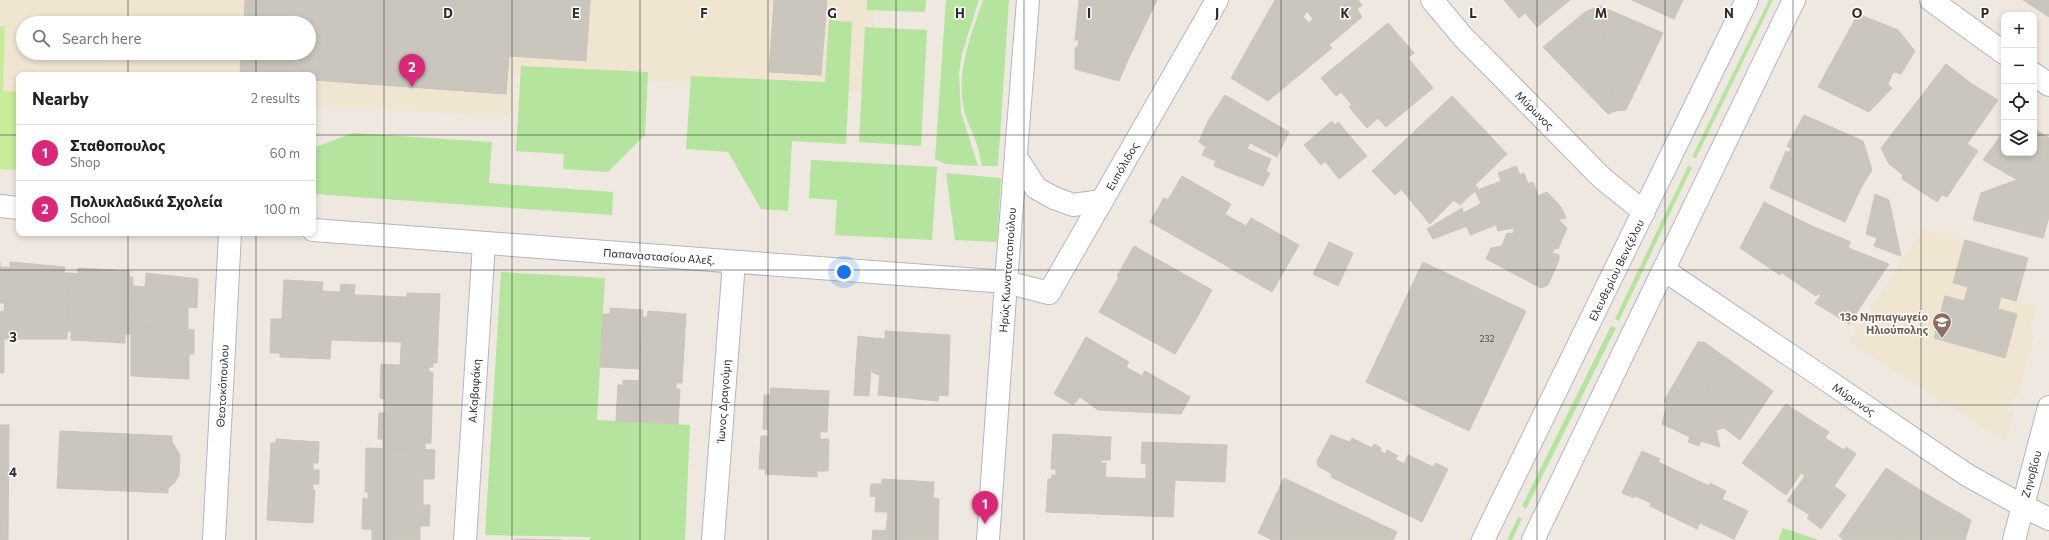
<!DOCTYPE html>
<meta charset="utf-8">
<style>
body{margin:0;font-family:Commissioner,sans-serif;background:#f6f6f6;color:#222}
.controls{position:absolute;right:12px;top:12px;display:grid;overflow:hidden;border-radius:8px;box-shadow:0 2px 6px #0003}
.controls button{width:36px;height:36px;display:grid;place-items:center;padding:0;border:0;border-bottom:1px solid #e0e0e0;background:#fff;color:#222;font:20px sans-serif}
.you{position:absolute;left:844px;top:272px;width:14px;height:14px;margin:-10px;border:3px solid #fff;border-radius:50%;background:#1a73e8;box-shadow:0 0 0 6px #1a73e833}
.badge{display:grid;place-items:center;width:26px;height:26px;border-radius:50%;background:#db2777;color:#fff;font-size:13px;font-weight:700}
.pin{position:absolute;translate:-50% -33px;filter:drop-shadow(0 1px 2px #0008)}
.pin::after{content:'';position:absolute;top:21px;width:14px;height:12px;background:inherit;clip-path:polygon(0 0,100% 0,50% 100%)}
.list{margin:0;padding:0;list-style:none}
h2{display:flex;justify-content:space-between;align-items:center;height:52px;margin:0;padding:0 16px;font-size:17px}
h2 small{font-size:13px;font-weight:400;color:#767676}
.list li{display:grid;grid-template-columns:26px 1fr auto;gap:12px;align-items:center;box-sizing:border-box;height:56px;padding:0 16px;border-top:1px solid #e0e0e0}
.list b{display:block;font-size:15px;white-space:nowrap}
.list p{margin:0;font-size:13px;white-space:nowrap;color:#767676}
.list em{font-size:13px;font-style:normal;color:#767676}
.icon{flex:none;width:22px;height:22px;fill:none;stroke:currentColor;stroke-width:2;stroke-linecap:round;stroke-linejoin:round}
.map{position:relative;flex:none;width:2049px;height:540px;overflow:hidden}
.search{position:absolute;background:#fff;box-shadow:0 2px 6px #0003;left:16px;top:16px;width:300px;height:44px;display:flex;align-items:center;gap:10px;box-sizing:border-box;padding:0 14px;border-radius:22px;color:#767676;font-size:15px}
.panel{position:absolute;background:#fff;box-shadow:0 2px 6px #0003;left:16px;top:72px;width:300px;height:164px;border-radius:8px}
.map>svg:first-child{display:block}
.education{fill:#efe5d0;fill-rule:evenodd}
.green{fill:#b4e49d}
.pitch{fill:#c7eb99}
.building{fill:#cac6be;stroke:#cac4b9}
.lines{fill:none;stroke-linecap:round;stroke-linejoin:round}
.minor-casing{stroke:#b3b6c0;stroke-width:24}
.tertiary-casing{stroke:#b3b6c0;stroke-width:24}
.minor{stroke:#fff;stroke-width:22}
.tertiary{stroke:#fff;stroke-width:22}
.grid{fill:none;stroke:#2d2d2d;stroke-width:1;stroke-opacity:0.55}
.labels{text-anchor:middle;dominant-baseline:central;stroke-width:3;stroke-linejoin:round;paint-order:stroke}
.number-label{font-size:9px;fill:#545351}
.street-label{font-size:11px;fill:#2d2d2d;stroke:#fff}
.education-label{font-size:11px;font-weight:bold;fill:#785e54;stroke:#fff;text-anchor:end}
.grid-label{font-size:13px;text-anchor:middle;font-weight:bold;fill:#2d2d2d;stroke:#fff;stroke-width:3;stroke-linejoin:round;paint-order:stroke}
</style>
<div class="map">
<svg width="2049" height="540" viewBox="0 0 2049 540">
<rect width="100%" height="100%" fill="#eee8e0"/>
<!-- education -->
<g class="education">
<path d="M0 0H876L870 92 513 74 510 116 313 106V75H19V169L0 168ZM23 23H309V53H23Z"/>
<polygon points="1922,229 2028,258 2016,301 2036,306 2030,328 2034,336 2018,396 2012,395 2008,410 2014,412 2006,442 1849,342"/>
</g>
<!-- green -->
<g class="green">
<polygon points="867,0 926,0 925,12 867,10"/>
<polygon points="946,0 979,0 962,54 959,73 961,112 978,166 945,164 935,159"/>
<path d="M983 0H1009L998 166H982C981 159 979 152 977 145 974 134 968 125 965 114 955 72 970 39 983 0Z"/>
<polygon points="1769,0 1773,0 1696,158 1692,157"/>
<polygon points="829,20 852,22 846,144 792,141 788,211 761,209 728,152 686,149 691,76 825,82"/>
<polygon points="865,27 927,30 921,146 859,142"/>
<polygon points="521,66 648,72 645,135 608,172 563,169 564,154 516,151"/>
<polygon points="353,133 492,142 489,183 613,192 612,215 313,194 313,148"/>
<polygon points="811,160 937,167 932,240 835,235 837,200 809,198"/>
<polygon points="1688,166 1692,167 1619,321 1615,319"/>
<polygon points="946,173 1001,178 997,242 955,240"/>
<polygon points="501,272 605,278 597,420 690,425 685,540 590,540 590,537 485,535"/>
<polygon points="1611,326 1616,328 1526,509 1522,506"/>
<polygon points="1518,517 1522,519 1512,540 1507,540"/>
<polygon points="1783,528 1819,540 1778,540"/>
</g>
<!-- pitch -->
<polygon class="pitch" points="0,26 5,26 3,91 19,92 19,170 0,169"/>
<!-- building -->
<g class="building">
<polygon points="245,0 590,0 586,61 509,56 506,94 313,80 313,75 240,75 241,53 309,53 309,23 244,23"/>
<polygon points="774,0 827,0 821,75 769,72"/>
<polygon points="1079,0 1116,0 1101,53 1078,46 1079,40 1075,40"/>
<polygon points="1116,0 1157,0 1128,60 1101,53"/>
<polygon points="1275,0 1288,0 1332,48 1268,101 1231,78"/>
<polygon points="1288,0 1358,0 1362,5 1357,9 1362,17 1329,45 1309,23 1313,19 1307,11 1303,17"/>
<polygon points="1504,0 1570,0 1537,27 1525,13 1519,18"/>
<polygon points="1632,0 1683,0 1674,19"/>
<polygon points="2023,0 2049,0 2049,17"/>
<polygon points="1600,6 1663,33 1626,110 1615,111"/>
<polygon points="1600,6 1615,111 1608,114 1543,47 1585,12"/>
<polygon points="1858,14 1898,30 1915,51 1901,74 1893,72 1888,84 1892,88 1869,112 1818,87"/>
<polygon points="1388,23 1414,53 1352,105 1341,92 1336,96 1321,78"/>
<polygon points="1078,46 1128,60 1119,81 1075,69 1075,48"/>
<polygon points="1408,58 1433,88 1386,127 1378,118 1367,128 1349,107"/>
<polygon points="1946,64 1972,84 1903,175 1889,164 1881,148"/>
<polygon points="1972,84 1998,100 1967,144 1978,151 1947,197 1942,195 1937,202 1902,179 1903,175"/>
<polygon points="1225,95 1289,132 1277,157 1208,121"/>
<polygon points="1452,96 1475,120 1395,195 1372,171"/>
<polygon points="1804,115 1863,141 1872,170 1862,186 1789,152 1791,149 1787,146"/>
<polygon points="1475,120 1507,154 1475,185 1478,188 1460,205 1454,200 1430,224 1401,189"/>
<polygon points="1208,121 1250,142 1247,149 1271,159 1266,171 1270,173 1263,186 1214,166 1216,161 1202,155 1206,147 1199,142"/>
<polygon points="1332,121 1335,125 1338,122 1367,156 1339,179 1325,161 1321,165 1304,145"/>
<polygon points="2034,128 2049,138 2049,168 2016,179 1983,160 2004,131 2004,153 2034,153"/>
<polygon points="1786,151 1862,186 1845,222 1770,188"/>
<polygon points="1516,166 1520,175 1524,173 1528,184 1533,182 1538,195 1488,218 1475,191 1501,181 1498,173"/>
<polygon points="2049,168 2049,217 2043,238 1973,220 1981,193"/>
<polygon points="1182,176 1231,204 1225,214 1246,226 1251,218 1299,245 1272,292 1150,222 1164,198 1168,200"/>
<polygon points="1547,192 1561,207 1566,218 1498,231 1496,225 1470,235 1467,227"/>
<polygon points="1875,194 1889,200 1901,256 1874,246 1877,238 1866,234"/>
<polygon points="1764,202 1812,226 1780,275 1740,248"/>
<polygon points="1482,203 1488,218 1433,239 1427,229 1462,208 1463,213"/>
<polygon points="1558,219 1567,228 1558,249 1555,248 1552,253 1559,255 1559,260 1548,285 1541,288 1486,259 1491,248 1502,246 1507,233 1513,234 1514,228"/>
<polygon points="1812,226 1851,242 1848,247 1851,249 1816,296 1782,273"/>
<polygon points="1965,240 2028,258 2016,301 2001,297 1998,309 2017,314 2005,358 1934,338 1945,296 1964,301 1968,287 1953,283"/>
<polygon points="1329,242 1353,253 1338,286 1313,274"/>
<polygon points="1134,246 1212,290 1195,321 1117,276"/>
<polygon points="1851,249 1889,264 1849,324 1815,303 1821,295 1818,294"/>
<polygon points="0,262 0,267 5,267 4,303 0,303"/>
<polygon points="10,262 65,267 64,273 70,273 67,339 4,339 5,267 10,268"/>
<polygon points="1423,262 1526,311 1469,431 1366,382"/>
<polygon points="78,268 130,271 129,277 133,277 131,334 125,334 125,343 71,340 71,331 67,331 70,273 78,274"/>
<polygon points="146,273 198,279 197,308 188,307 188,329 131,326 133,286 145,287"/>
<polygon points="1119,277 1195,321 1175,354 1099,312"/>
<polygon points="284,280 323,282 322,291 340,292 341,284 355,285 354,295 359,295 357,341 331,340 330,359 280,357 280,353 270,353 271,319 282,319"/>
<polygon points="407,293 440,294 437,363 433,363 433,367 400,366 404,297 407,297"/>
<polygon points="359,295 404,297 402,342 357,341"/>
<polygon points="610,308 643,310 640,369 600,367 603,314 610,314"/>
<polygon points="4,311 4,373 0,373 0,312"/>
<polygon points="648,311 686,314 682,383 639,381 643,317 647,317"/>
<polygon points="131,326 194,330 194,354 189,354 189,379 131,376"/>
<polygon points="885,331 950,335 948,396 939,395 938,401 878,395 880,375 873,373 871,367 873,338 885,339"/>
<polygon points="858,336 873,338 869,396 854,395"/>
<polygon points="1086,337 1129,362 1126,367 1142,376 1145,371 1190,397 1181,414 1098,410 1080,397 1073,405 1054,394"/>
<polygon points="1698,342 1704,342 1773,391 1740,440 1724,428 1716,430"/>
<polygon points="1698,342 1716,430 1720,447 1701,441 1699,446 1688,442 1690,437 1662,424 1667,404 1664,401"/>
<polygon points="381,364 429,367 429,372 433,372 432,407 385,405 385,399 380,398"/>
<polygon points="623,380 676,383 676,389 680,389 678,424 616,421 618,385 623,385"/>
<polygon points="771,388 829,391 827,432 763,429 764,395 770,395"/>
<polygon points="1786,404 1829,432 1786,495 1742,463"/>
<polygon points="385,405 432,407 431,443 425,443 425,450 383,448 383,439 378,439 379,413 385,413"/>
<polygon points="0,425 9,425 8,540 0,540"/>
<polygon points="768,430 820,432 820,439 829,439 828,471 817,471 817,477 765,474 766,469 759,469 761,436 768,436"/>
<polygon points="60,431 172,436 172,442 180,455 179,475 175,482 168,488 168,493 57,488"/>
<polygon points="1053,434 1111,437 1110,460 1101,460 1101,463 1106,463 1105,477 1056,475 1056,469 1051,469"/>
<polygon points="1331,435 1350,442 1352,438 1372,448 1374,444 1381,448 1380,451 1385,454 1387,450 1398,456 1395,459 1404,464 1408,455 1433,467 1436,463 1448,469 1422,522 1331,477 1332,474 1318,466 1317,461"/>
<polygon points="1825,438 1844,450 1846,447 1856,454 1834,486 1846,495 1821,529 1807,518 1810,515 1787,501 1805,476 1801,473"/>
<polygon points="276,439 319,442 318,463 313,463 313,470 319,470 319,484 313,484 313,490 315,490 313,523 267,520 271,443 276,443"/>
<polygon points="1142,442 1227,445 1225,482 1146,479 1146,464 1141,463"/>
<polygon points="366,448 435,450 434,479 423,479 423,505 430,505 429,526 420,526 420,531 362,529 363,498 368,499 368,492 365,492"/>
<polygon points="1642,451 1660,459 1658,462 1709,486 1710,483 1726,491 1722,499 1748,511 1734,539 1700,523 1697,529 1650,506 1651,503 1635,496 1634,498 1622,493"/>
<polygon points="1886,468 1928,495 1898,540 1844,540 1839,536"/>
<polygon points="1052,475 1175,480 1173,517 1046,512 1048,479 1051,479"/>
<polygon points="1284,478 1397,532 1393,540 1273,540 1258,533"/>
<polygon points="882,479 934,482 933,498 939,499 938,540 872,540 873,530 886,531 888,512 875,512 876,497 870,496 871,484 882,484"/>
<polygon points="1928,495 1971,520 1965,540 1898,540"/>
<polygon points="372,529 420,531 420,540 372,540"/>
<polygon points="515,539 562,540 515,540"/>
</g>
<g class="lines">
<!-- minor casing -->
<g class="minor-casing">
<g id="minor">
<polyline points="1432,0 1463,37 1602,178 1644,212"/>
<polyline points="1931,0 2004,53"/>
<polyline points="2034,74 2049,85"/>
<polyline points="1016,157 1036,188 1054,198 1073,205 1102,201"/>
<polyline points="0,206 19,208"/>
<polyline points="313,230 1006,282 1049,293 1217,0"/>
<polyline points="1664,270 1967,475 2023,506 2049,519"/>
<polyline points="214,540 230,233"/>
<polyline points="465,540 484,243"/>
<polyline points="713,540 734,262"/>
<polyline points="988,540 1006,282 1028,0"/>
<polyline points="2014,540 2049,407"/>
</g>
</g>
<!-- tertiary casing -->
<g class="tertiary-casing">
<g id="tertiary">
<polyline points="1483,540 1747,0"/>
<polyline points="1533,540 1794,0"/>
</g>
</g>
<!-- minor -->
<use href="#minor" class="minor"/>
<!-- tertiary -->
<use href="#tertiary" class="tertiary"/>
</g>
<!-- grid -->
<path class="grid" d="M128 0V23M256 0V23M384 0V540M512 0V540M640 0V540M768 0V540M896 0V540M1024 0V540M1153 0V540M1281 0V540M1409 0V540M1537 0V540M1665 0V540M1793 0V540M1921 0V540M128 53V75M256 53V75M0 135H19M313 135H2004M2034 135H2049M128 233V540M256 233V540M0 270H2049M0 405H2049"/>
<!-- icons -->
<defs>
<g id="school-pin" transform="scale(1)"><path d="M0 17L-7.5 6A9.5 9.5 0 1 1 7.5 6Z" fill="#8d6e63" stroke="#fff"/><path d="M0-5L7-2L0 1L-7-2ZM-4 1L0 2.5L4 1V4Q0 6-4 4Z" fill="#fff"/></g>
</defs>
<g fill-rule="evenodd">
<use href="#school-pin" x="1942" y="322"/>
</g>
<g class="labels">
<!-- number labels -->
<g class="number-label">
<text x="1487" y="338">232</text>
</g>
<!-- street labels -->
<g class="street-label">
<text transform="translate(1535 110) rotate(45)">Μύρωνος</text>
<text transform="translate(1122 166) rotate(-60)">Ευπόλιδος</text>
<text transform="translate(659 256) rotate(4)">Παπαναστασίου Αλεξ.</text>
<text transform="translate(1007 270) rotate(-86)">Ηρώς Κωνσταντοπούλου</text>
<text transform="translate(1616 270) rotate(-64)">Ελευθερίου Βενιζέλου</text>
<text transform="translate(222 386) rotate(-87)">Θεοτοκόπουλου</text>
<text transform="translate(474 391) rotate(-86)">Α.Καβαφάκη</text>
<text transform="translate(1854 399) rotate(34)">Μύρωνος</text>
<text transform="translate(723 401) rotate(-86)">Ίωνος Δραγούμη</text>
<text transform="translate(2031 474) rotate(-75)">Ζηνοβίου</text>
</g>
<!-- education labels -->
<g class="education-label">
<text x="1928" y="316">13ο Νηπιαγωγείο<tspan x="1928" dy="13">Ηλιούπολης</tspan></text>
</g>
</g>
<g class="grid-label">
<text x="448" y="18">D</text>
<text x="576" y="18">E</text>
<text x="704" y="18">F</text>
<text x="832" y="18">G</text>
<text x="960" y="18">H</text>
<text x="1089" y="18">I</text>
<text x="1217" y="18">J</text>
<text x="1345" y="18">K</text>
<text x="1473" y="18">L</text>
<text x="1601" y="18">M</text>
<text x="1729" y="18">N</text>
<text x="1857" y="18">O</text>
<text x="1985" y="18">P</text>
<text x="13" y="342">3</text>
<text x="13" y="477">4</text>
</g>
</svg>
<div class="controls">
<button>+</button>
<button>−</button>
<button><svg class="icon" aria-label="locate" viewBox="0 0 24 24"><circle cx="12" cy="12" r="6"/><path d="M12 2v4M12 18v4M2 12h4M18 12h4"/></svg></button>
<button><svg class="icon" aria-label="layers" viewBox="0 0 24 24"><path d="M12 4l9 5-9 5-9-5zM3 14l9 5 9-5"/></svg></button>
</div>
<div class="you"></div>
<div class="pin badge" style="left:985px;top:524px">1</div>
<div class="pin badge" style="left:412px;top:87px">2</div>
<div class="search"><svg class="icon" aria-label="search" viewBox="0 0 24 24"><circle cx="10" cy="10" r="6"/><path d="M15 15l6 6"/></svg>Search here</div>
<section class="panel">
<h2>Nearby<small>2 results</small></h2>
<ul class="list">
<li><span class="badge">1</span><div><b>Σταθοπουλος</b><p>Shop</p></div><em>60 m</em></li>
<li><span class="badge">2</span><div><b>Πολυκλαδικά Σχολεία</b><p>School</p></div><em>100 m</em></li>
</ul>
</section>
</div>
